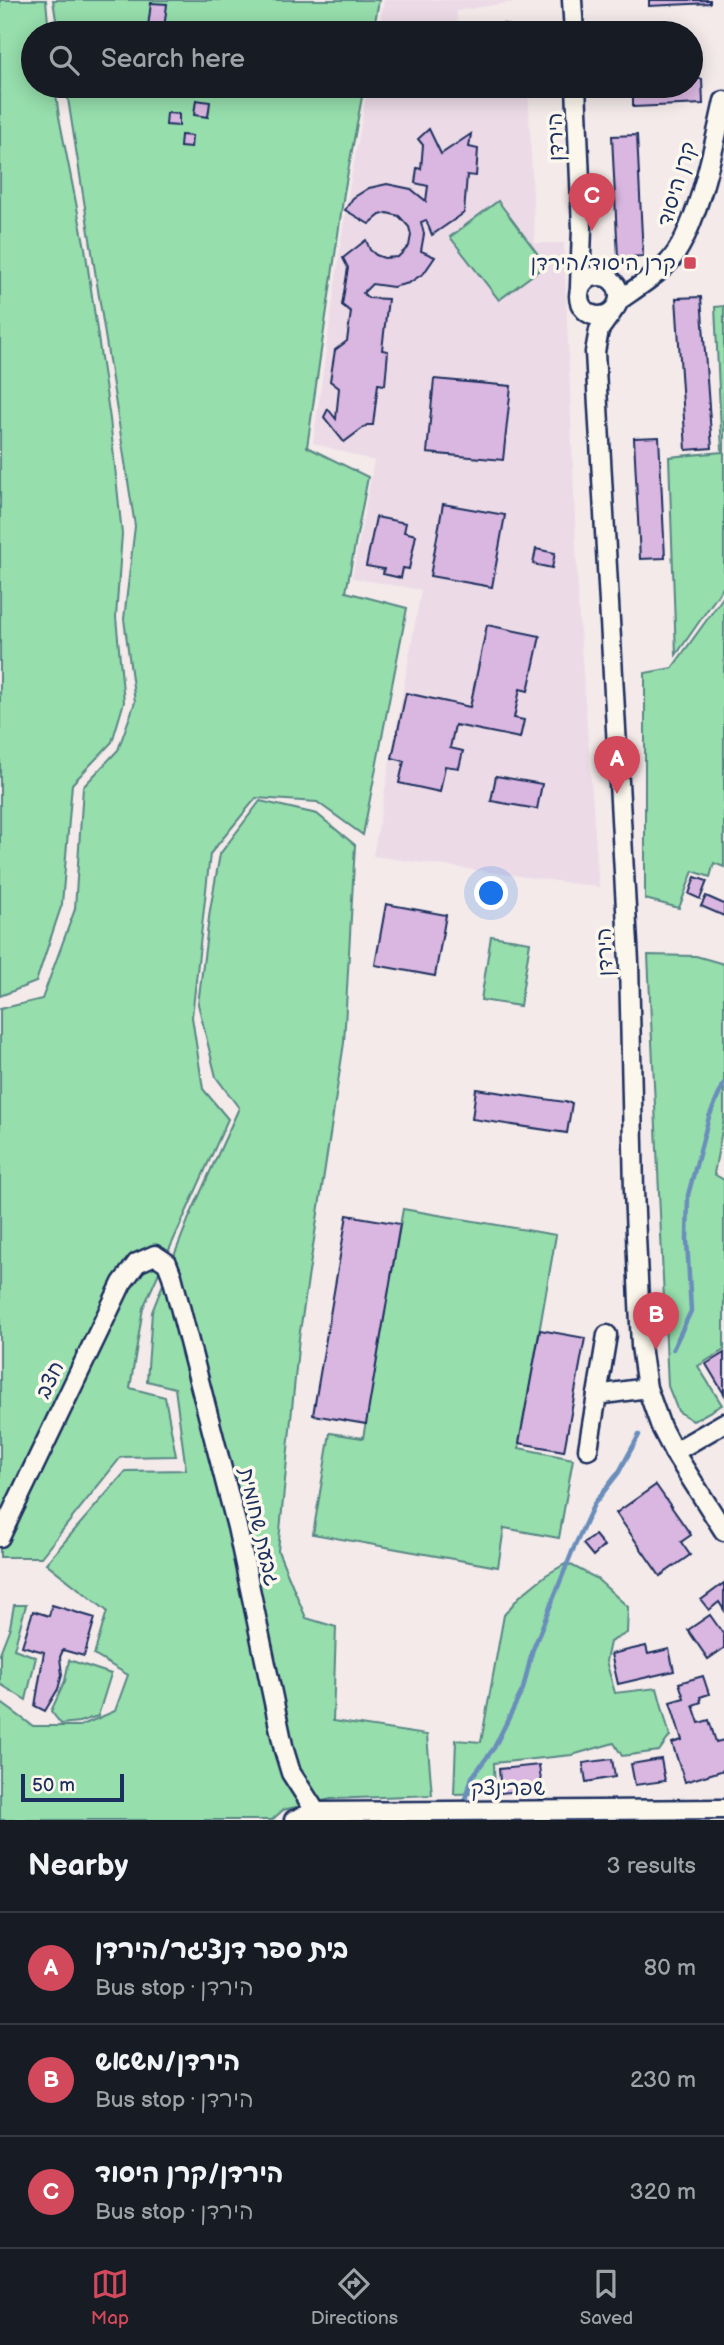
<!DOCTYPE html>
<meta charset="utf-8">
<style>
body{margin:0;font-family:"Balsamiq Sans","Playpen Sans Hebrew",sans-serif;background:#242831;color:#f1f3f6}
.scale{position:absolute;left:21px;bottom:18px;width:103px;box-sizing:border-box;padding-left:7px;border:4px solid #1b2f5e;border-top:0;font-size:19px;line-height:24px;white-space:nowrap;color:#1b2f5e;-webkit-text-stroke:5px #fbf7ec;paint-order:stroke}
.you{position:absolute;left:492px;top:894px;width:24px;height:24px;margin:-18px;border:5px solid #fff;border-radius:50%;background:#1a73e8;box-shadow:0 0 0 10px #1a73e833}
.badge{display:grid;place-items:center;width:46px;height:46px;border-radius:50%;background:#d1495b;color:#fff;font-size:23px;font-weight:700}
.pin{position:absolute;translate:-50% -58px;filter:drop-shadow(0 2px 4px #0008)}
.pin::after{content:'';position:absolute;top:37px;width:24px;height:21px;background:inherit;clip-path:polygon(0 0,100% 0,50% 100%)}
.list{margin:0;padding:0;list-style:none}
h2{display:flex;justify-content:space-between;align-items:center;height:91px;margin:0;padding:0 28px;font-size:30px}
h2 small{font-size:23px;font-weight:400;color:#9ea1a6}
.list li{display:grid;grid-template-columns:46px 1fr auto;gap:21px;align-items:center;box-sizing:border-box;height:112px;padding:0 28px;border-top:2px solid #363941}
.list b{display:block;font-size:26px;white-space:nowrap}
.list p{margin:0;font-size:23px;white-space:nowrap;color:#9ea1a6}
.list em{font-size:23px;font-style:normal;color:#9ea1a6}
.icon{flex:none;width:38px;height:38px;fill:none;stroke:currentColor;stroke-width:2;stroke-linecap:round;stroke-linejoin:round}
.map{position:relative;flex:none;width:724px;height:1820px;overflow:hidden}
.search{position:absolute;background:#171b24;box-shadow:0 4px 18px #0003;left:21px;right:21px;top:21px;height:77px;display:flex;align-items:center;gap:18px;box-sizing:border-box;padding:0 24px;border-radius:38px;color:#9ea1a6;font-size:26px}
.sheet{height:427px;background:#171b24}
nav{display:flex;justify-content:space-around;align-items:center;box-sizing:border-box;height:98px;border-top:2px solid #363941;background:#171b24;font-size:19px;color:#9ea1a6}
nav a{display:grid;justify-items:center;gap:4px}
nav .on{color:#d1495b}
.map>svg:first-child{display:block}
.built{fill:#ecdbe7}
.green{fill:#96deac;stroke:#588685;stroke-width:2}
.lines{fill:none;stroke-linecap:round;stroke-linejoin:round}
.stream{stroke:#6a8ebb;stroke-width:4.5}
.building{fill:#dab7e1;stroke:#1b2f5e;stroke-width:2}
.minor-casing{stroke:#1b2f5e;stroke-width:23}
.minor{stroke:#fbf7ec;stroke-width:18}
.poi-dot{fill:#d1495b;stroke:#fbf7ec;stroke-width:2.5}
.labels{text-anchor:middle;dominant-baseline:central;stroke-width:7;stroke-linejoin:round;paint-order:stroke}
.street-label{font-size:21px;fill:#1b2f5e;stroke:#fbf7ec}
.poi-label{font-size:21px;fill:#1b2f5e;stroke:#fbf7ec;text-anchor:end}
</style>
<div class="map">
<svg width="724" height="1820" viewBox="0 0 724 1820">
<rect width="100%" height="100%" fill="#f4eaea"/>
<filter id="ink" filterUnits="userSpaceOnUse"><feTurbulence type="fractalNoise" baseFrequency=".0143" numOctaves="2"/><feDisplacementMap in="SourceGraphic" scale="14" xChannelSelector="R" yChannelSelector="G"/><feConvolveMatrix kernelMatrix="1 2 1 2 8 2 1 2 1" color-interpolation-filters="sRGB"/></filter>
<g filter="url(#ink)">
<!-- built -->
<g class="built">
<polygon points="384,0 526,0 457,11 458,33 378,33"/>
<polygon points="368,86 528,86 535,243 564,243 579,618 599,887 373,856 421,590 352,578 374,461 313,443 346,206"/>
</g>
<!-- green -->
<g class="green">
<polygon points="0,0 46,0 49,33 33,33 33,86 55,86 59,117 85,248 110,419 122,534 116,617 124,702 112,742 72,784 62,904 36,982 0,996"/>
<polygon points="53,0 379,0 373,33 58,33"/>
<polygon points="66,86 364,86 344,193 307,447 368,477 346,592 407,608 363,835 317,802 256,798 210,854 192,1017 203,1089 228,1119 143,1308 130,1388 165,1397 176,1456 121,1457 41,1557 0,1557 0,1009 42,999 75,909 83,787 118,750 135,702 124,619 135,526"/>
<polygon points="498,201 546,265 499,300 450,237"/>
<polygon points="724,306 724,586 676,655 669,457 722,452 715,307"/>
<polygon points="724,596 724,867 714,863 710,877 693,871 679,908 645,899 645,673 672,668"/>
<polygon points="260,801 317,814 355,845 344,1043 299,1338 278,1551 306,1618 336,1627 333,1721 427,1735 432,1795 331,1799 283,1810 272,1820 0,1820 0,1702 33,1726 80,1726 115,1711 128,1675 94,1655 107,1611 46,1563 126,1471 186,1470 175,1388 147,1381 152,1312 189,1218 239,1108 216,1077 198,1004 210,910 220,854"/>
<polygon points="491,936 530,942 520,1006 481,1000"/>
<polygon points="648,955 696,956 724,964 724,1119 714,1174 724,1180 724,1350 698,1366 722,1405 693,1421 678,1411 668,1386"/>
<polygon points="403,1209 556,1235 519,1448 573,1459 559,1538 504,1528 498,1567 313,1534 330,1433 363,1438"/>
<polygon points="567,1563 596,1578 628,1607 627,1633 610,1642 606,1661 615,1693 657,1688 670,1736 659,1751 622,1756 614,1743 572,1755 494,1763 495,1793 454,1794 456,1740 481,1742 504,1615 519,1597 546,1575"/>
<polygon points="14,1605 26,1605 14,1649 36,1657 26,1700 0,1684 0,1653 10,1627"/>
<polygon points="69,1660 111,1674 98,1716 79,1722 61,1724 51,1711 65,1681"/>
</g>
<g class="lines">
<!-- stream -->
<g class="stream">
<polyline points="673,1349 691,1311 687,1240 688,1195 709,1117 724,1083"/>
<polyline points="464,1806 472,1777 494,1748 523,1689 532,1652 572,1552 594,1504 619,1472 639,1435"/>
</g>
</g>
<!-- building -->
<g class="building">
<polygon points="649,0 710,0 710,3 649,6"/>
<polygon points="151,3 167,4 164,29 148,27"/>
<polygon points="504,24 516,29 516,33 478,33 482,25"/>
<polygon points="691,79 702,79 703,104 633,107 633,86 691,86"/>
<polygon points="196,100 210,102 208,117 194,115"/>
<polygon points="167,113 179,114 179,126 166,125"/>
<polygon points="429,129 441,154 471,134 469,147 478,149 476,176 467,175 464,213 432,235 426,220 421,222 424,234 421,251 435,257 424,273 409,283 393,287 372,284 363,293 368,298 388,299 382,350 388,351 385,385 378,384 373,425 367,425 344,442 324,417 328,409 336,419 339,388 330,381 335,350 347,341 351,312 342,305 348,268 343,258 366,240 370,250 376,255 384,258 398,257 409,246 411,235 409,227 399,216 387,213 380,215 369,224 345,210 353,198 369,188 387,184 411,189 426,201 428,186 415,183 417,168 421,169 423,145 418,139"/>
<polygon points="181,135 192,136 191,148 180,147"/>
<polygon points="637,135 643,256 618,258 612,136"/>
<polygon points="701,297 712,448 686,450 676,298"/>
<polygon points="434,379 511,386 503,460 427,453"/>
<polygon points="659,437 665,558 640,559 634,438"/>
<polygon points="443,504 505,515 492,587 430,576"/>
<polygon points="376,517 406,523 404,532 416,535 409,569 403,568 401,578 383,574 384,569 366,566"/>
<polygon points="536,549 555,553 552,568 533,564"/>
<polygon points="487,625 540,636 528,691 520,689 514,718 524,720 520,738 455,725 450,748 463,751 459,768 445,766 440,792 399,783 404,761 392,758 406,693 470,707"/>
<polygon points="496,776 542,784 537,809 491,801"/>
<polygon points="695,877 707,881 700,899 689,894"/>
<polygon points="706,896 724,904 724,916 701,906"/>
<polygon points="386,904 446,915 435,976 375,965"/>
<polygon points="476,1089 572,1103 567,1133 472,1119"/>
<polygon points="347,1215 400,1224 366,1424 313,1415"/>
<polygon points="540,1330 585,1338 564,1451 519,1443"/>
<polygon points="724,1353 724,1394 706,1364"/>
<polygon points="656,1485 691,1535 681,1542 690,1555 660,1576 616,1513"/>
<polygon points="595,1535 604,1546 593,1556 583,1544"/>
<polygon points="724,1583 724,1610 719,1602 709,1610 701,1600"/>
<polygon points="52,1605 95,1618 84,1656 63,1650 60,1657 62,1675 58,1689 45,1711 35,1706 44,1652 22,1646 33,1611 49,1616"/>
<polygon points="710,1615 724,1635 724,1648 708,1659 688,1630"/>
<polygon points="646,1646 648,1654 669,1649 674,1671 618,1684 611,1654"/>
<polygon points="703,1676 709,1694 700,1697 701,1702 693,1705 699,1723 709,1720 716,1742 724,1740 724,1770 685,1782 672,1743 682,1740 670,1702 684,1698 679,1683"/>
<polygon points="612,1759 615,1777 586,1782 583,1763"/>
<polygon points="661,1759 665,1781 635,1785 631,1764"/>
<polygon points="539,1765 542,1789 501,1793 499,1769"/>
</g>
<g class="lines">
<!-- minor casing -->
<g class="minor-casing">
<g id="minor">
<polyline points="572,0 574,33"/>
<polyline points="576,86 582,228 580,287"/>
<circle cx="599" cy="296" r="20"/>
<path d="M619 300C635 289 653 278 667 264 696 236 715 142 724 101"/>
<polyline points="612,312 599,330 595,352 629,962 634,1191 641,1346 647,1388 661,1427 674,1452 724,1531"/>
<polyline points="597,1395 607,1335"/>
<polyline points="588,1449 597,1395 647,1388"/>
<polyline points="674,1452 724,1423"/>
<polyline points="0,1537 122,1283 137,1263 155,1255 167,1263 172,1276 237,1527 284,1750 291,1773 316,1812"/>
<polyline points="294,1820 316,1812 724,1809"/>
</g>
</g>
<!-- minor -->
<use href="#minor" class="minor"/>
</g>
</g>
<!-- markers -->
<rect class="poi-dot" x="683" y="256" width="14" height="14" rx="3.5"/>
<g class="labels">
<!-- street labels -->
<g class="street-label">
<text transform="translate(556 137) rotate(-92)">הירדן</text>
<text transform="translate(677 184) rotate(-73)">קרן היסוד</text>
<text transform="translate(605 952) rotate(-93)">הירדן</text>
<text transform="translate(50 1380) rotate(-64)">חצב</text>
<text transform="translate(259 1527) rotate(77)">גבעת שחומית</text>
<text x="508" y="1788">שפרינצק</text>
</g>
<!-- poi labels -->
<g class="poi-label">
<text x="676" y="263">קרן היסוד/הירדן</text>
</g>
</g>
</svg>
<div class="scale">50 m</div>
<div class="you"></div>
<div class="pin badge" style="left:617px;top:794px">A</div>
<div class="pin badge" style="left:656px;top:1350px">B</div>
<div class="pin badge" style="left:592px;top:231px">C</div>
<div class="search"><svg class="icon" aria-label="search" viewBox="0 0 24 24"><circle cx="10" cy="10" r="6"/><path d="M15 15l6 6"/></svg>Search here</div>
</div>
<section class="sheet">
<h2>Nearby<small>3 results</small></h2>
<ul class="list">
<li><span class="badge">A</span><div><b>בית ספר דנציגר/הירדן</b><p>Bus stop · הירדן</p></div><em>80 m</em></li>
<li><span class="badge">B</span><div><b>הירדן/משאש</b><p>Bus stop · הירדן</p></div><em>230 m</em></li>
<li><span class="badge">C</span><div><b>הירדן/קרן היסוד</b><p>Bus stop · הירדן</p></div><em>320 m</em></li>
</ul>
</section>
<nav>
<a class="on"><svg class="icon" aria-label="map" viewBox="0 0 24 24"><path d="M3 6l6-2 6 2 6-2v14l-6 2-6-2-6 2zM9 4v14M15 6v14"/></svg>Map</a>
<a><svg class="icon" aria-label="directions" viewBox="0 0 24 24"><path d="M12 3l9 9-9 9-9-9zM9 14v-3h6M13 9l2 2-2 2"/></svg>Directions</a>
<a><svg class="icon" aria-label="saved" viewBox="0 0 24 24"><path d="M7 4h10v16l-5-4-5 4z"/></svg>Saved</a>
</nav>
